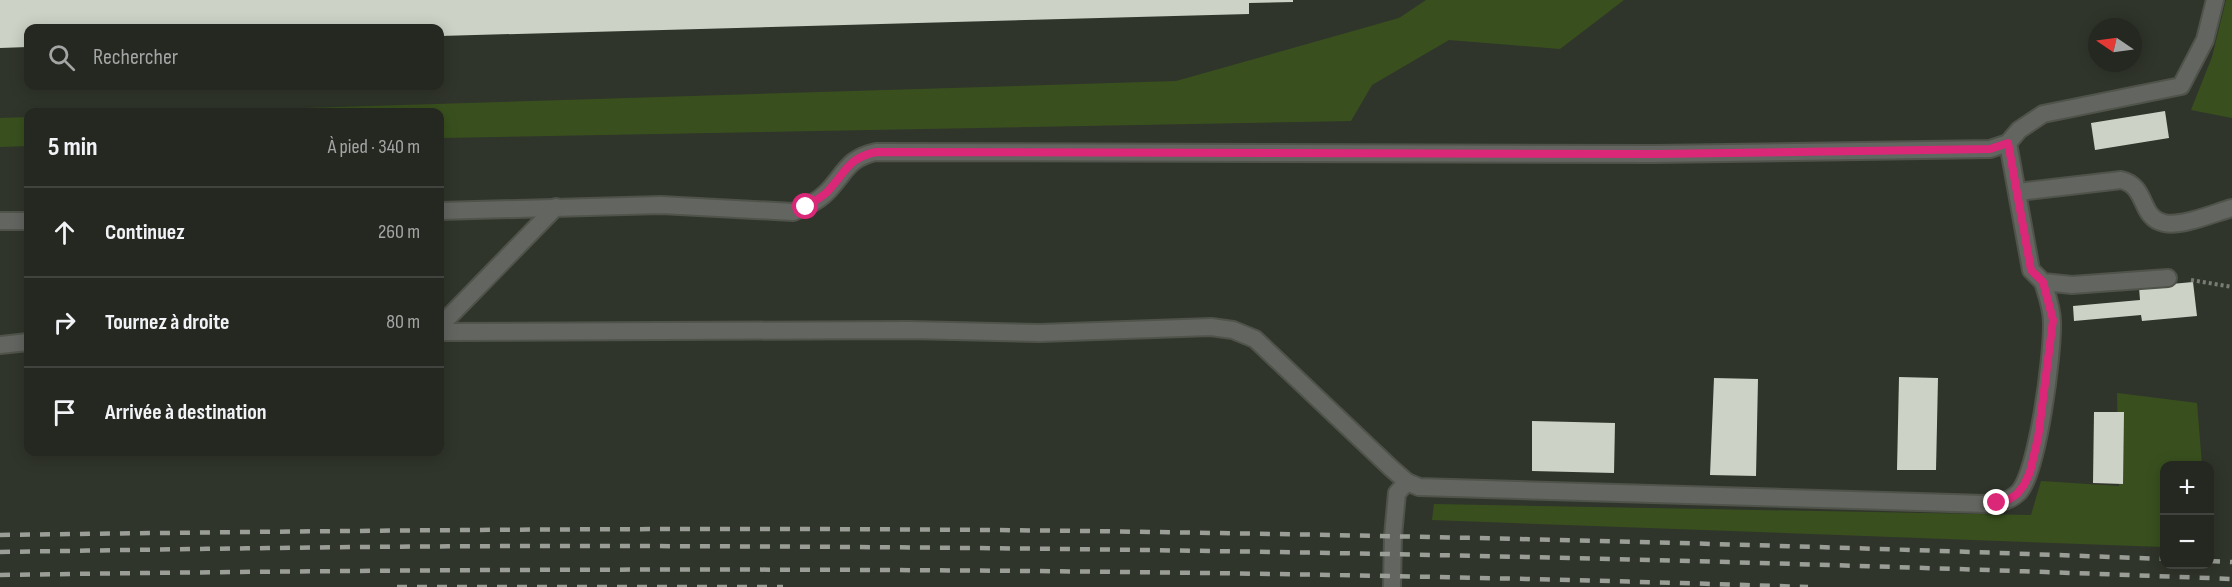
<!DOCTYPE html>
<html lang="fr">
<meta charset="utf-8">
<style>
body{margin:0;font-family:"Sofia Sans Condensed",sans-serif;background:#2c3029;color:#f1f3f6}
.controls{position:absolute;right:18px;bottom:18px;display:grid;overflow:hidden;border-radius:12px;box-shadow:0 3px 15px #0003}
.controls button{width:54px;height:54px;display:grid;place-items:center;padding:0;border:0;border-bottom:2px solid #41443e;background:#242820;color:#f1f3f6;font:30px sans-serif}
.compass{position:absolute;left:2088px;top:18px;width:54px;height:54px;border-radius:50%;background:#242820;box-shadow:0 3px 15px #0003;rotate:283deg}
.stop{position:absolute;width:18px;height:18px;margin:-14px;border:4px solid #db2777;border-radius:50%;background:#fff}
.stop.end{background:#db2777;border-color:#fff;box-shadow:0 2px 6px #0008}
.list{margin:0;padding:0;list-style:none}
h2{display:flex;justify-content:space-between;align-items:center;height:78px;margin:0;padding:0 24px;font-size:26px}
h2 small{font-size:20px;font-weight:400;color:#a3a6a5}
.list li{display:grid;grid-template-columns:39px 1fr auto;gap:18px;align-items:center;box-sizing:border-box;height:90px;padding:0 24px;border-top:2px solid #41443e}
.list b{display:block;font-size:22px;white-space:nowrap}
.list em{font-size:20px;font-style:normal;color:#a3a6a5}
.icon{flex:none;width:33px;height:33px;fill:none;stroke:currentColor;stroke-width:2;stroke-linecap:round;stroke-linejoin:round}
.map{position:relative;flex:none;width:2232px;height:587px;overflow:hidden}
.search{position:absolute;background:#242820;box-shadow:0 3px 15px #0003;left:24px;top:24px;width:420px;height:66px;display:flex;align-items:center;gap:15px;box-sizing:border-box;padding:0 21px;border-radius:12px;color:#a3a6a5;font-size:22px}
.panel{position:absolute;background:#242820;box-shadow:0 3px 15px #0003;left:24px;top:108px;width:420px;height:348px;border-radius:12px}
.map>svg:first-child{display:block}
.green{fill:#39501e}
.building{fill:#ccd2c6}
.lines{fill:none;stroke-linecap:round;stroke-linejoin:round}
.service-casing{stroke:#4f534a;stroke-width:20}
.path{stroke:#787c74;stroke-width:4;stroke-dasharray:3 3;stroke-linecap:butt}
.service{stroke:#626560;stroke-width:16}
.rail{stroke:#9a9e96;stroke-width:4.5;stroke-dasharray:10 10;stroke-linecap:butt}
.route{stroke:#db2777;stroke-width:8}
</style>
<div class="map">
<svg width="2232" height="587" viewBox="0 0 2232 587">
<rect width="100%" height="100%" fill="#30352b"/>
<!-- green -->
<g class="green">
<polygon points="1426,0 1624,0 1560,49 1449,40 1372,85 1351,121 440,138 440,112 176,112 1176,81 1399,18"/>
<polygon points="2226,0 2232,0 2232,118 2191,110 2212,57"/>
<polygon points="28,117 28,146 0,147 0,118"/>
<polygon points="2117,393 2197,403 2202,465 2164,466 2164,547 1432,520 1434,504 2031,515 2041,481 2119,486"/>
</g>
<!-- building -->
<g class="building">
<polygon points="0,0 1293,0 1293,2 1249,3 1249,14 440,36 440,28 28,28 28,47 0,48"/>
<polygon points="2165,111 2169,138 2095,150 2091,123"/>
<polygon points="2193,282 2197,316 2142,321 2141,315 2074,321 2073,306 2140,300 2139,287"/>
<polygon points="1899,377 1938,378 1936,470 1897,470"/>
<polygon points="1714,378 1758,379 1756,476 1710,475"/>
<polygon points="2094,412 2124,412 2123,484 2093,483"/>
<polygon points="1532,421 1615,423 1614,473 1532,471"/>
</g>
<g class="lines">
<!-- service casing -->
<g class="service-casing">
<g id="service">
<polyline points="2008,143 2031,270 2043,282 2072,285 2168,278"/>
<path d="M2018 192 2121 180C2148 186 2139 218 2164 223 2182 227 2214 213 2232 208"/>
<path d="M440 211 661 205 793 212C805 207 817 202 826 193 845 174 847 158 876 152L1655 154 1990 149 2008 143 2019 130 2043 114 2181 86 2205 40 2215 0"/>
<polyline points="0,221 28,221"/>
<polyline points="440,326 556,207"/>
<path d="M440 332 909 330 1040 333 1211 327 1233 330 1255 339 1391 468 1407 482 1419 487 1985 504C1998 503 2009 502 2019 492 2038 471 2053 353 2052 322 2052 308 2047 295 2043 282"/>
<polyline points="0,345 28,342"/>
<polyline points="1392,587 1393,536 1397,493 1407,482"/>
</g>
</g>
<!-- path -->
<polyline class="path" points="2191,280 2232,287"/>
<!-- service -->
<use href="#service" class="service"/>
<!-- rail -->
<g class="rail">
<path d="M0 535C384 530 769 526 1153 532 1490 537 1827 546 2164 559"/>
<path d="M0 552C187 549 374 546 561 546 1118 546 1675 557 2232 579"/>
<polyline points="2210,561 2232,562"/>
<path d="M0 575C603 566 1206 567 1808 587"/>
<polyline points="397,587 783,587"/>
</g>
</g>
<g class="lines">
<!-- route -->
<path class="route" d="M806 207C813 202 820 198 826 193 845 174 847 158 876 152L1655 154 1990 149 2008 143 2031 270 2043 282 2053 320 2038 438 2030 472 2024 485 2017 494 2008 500 1997 503"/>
</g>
</svg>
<div class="controls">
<button>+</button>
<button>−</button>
</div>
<svg class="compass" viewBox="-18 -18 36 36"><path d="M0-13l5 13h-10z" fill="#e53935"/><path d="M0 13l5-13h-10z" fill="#a3a6a5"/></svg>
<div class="stop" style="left:806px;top:207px"></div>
<div class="stop end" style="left:1997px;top:503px"></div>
<div class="search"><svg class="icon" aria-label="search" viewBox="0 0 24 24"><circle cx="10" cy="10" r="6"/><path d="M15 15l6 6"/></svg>Rechercher</div>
<section class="panel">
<h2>5 min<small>À pied · 340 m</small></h2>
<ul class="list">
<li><svg class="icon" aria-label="ahead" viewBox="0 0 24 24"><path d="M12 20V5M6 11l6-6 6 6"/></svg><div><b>Continuez</b></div><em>260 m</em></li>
<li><svg class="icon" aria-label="right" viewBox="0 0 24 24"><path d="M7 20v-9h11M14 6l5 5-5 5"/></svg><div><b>Tournez à droite</b></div><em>80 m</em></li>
<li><svg class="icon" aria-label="arrive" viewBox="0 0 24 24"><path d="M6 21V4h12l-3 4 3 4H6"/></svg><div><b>Arrivée à destination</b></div></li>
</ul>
</section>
</div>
